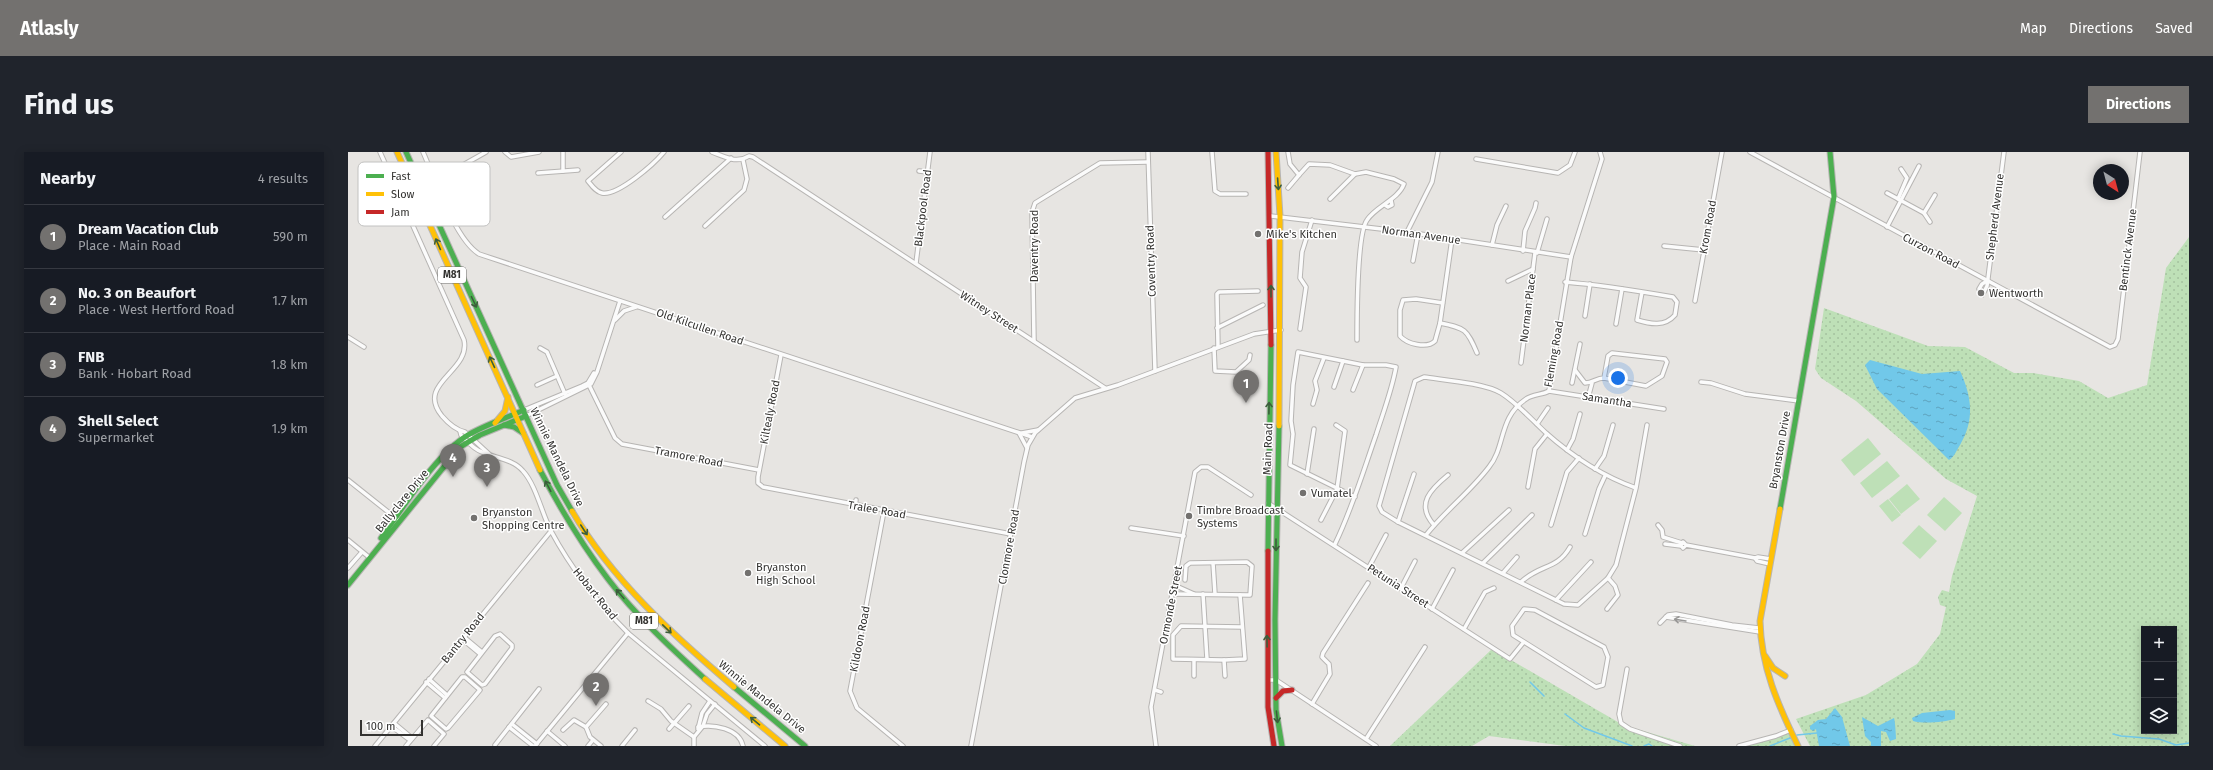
<!DOCTYPE html>
<meta charset="utf-8">
<style>
body{margin:0;font-family:"Fira Sans",sans-serif;background:#20242c;color:#f1f3f6}
.controls{position:absolute;right:12px;bottom:12px;display:grid;overflow:hidden;border-radius:0px;box-shadow:0 2px 10px #0003}
.controls button{width:36px;height:36px;display:grid;place-items:center;padding:0;border:0;border-bottom:1px solid #363941;background:#171b24;color:#f1f3f6;font:20px sans-serif}
.compass{position:absolute;left:1745px;top:12px;width:36px;height:36px;border-radius:50%;background:#171b24;box-shadow:0 2px 10px #0003;rotate:144deg}
.scale{position:absolute;left:12px;bottom:10px;width:63px;box-sizing:border-box;padding-left:4px;border:2px solid #343331;border-top:0;font-size:11px;line-height:14px;white-space:nowrap;color:#343331;-webkit-text-stroke:3px #fff;paint-order:stroke}
.you{position:absolute;left:1270px;top:226px;width:14px;height:14px;margin:-10px;border:3px solid #fff;border-radius:50%;background:#1a73e8;box-shadow:0 0 0 6px #1a73e833}
.badge{display:grid;place-items:center;width:26px;height:26px;border-radius:50%;background:#73716f;color:#fff;font-size:13px;font-weight:700}
.pin{position:absolute;translate:-50% -33px;filter:drop-shadow(0 1px 2px #0008)}
.pin::after{content:'';position:absolute;top:21px;width:14px;height:12px;background:inherit;clip-path:polygon(0 0,100% 0,50% 100%)}
.list{margin:0;padding:0;list-style:none}
h2{display:flex;justify-content:space-between;align-items:center;height:52px;margin:0;padding:0 16px;font-size:17px}
h2 small{font-size:13px;font-weight:400;color:#9ea1a6}
.list li{display:grid;grid-template-columns:26px 1fr auto;gap:12px;align-items:center;box-sizing:border-box;height:64px;padding:0 16px;border-top:1px solid #363941}
.list b{display:block;font-size:15px;white-space:nowrap}
.list p{margin:0;font-size:13px;white-space:nowrap;color:#9ea1a6}
.list em{font-size:13px;font-style:normal;color:#9ea1a6}
.icon{flex:none;width:22px;height:22px;fill:none;stroke:currentColor;stroke-width:2;stroke-linecap:round;stroke-linejoin:round}
.map{position:relative;flex:none;width:1841px;height:594px;overflow:hidden;border-radius:0px}
header{display:flex;align-items:center;gap:24px;box-sizing:border-box;height:56px;padding:0 20px;background:#73716f;color:#fff}
header strong{font-size:19px}
nav{display:flex;gap:22px;margin-inline-start:auto;font-size:14px}
.intro{display:flex;align-items:center;justify-content:space-between;box-sizing:border-box;height:96px;padding:0 24px}
h1{margin:0;font-size:28px}
.button{padding:10px 18px;border-radius:0px;background:#73716f;color:#fff;font-size:14px;font-weight:700}
main{display:flex;gap:24px;padding:0 24px}
aside{flex:1;background:#171b24;border-radius:0px;box-shadow:0 2px 10px #0003}
.map>svg:first-child{display:block}
.grass{fill:url(#grass-dots);fill-rule:evenodd}
.garden{fill:#bee0b7}
.water{fill:url(#water-ripples)}
.lines{fill:none;stroke-linecap:round;stroke-linejoin:round}
.stream{stroke:#71c8e9;stroke-width:1.5}
.street-tunnel{stroke:#c3c1bf;stroke-width:3.5;stroke-dasharray:3.5 2;stroke-linecap:butt}
.street-casing{stroke:#b7b5b3;stroke-width:5.5}
.fast-casing{stroke:#b7b5b3;stroke-width:7}
.slow-casing{stroke:#b7b5b3;stroke-width:7}
.jam-casing{stroke:#b7b5b3;stroke-width:7}
.street{stroke:#fbfbfb;stroke-width:3.5}
.fast{stroke:#4caf50;stroke-width:5}
.slow{stroke:#ffc107;stroke-width:5}
.jam{stroke:#c62828;stroke-width:5}
.oneway{stroke:#3c5e3c}
.oneway2{stroke:#989796}
.poi-dot{fill:#73716f;stroke:#fff;stroke-width:1.5}
.labels{text-anchor:middle;dominant-baseline:central;stroke-width:3;stroke-linejoin:round;paint-order:stroke}
.shield{fill:#fff;stroke:#71706f;stroke-width:1}
.shield-label{font-size:10px;font-weight:bold;fill:#343331}
.street-label{font-size:11px;fill:#343331;stroke:#fff}
.poi-label{font-size:11px;fill:#343331;stroke:#fff;text-anchor:start}
.key{fill:#fff;stroke:#c2c2c1;stroke-width:1}
.key-label{font-size:11px;fill:#343331}
</style>
<header>
<strong>Atlasly</strong>
<nav><a>Map</a><a>Directions</a><a>Saved</a></nav>
</header>
<div class="intro"><h1>Find us</h1><a class="button">Directions</a></div>
<main>
<aside>
<h2>Nearby<small>4 results</small></h2>
<ul class="list">
<li><span class="badge">1</span><div><b>Dream Vacation Club</b><p>Place · Main Road</p></div><em>590 m</em></li>
<li><span class="badge">2</span><div><b>No. 3 on Beaufort</b><p>Place · West Hertford Road</p></div><em>1.7 km</em></li>
<li><span class="badge">3</span><div><b>FNB</b><p>Bank · Hobart Road</p></div><em>1.8 km</em></li>
<li><span class="badge">4</span><div><b>Shell Select</b><p>Supermarket</p></div><em>1.9 km</em></li>
</ul>
</aside>
<div class="map">
<svg width="1841" height="594" viewBox="0 0 1841 594">
<defs>
<pattern id="grass-dots" width="8" height="8" patternUnits="userSpaceOnUse"><rect width="8" height="8" fill="#bee0b7"/><path d="M2 2h.1M6 6h.1" fill="none" stroke="#a4c19e" stroke-width="1.8" stroke-linecap="round"/></pattern>
<pattern id="water-ripples" width="26" height="14" patternUnits="userSpaceOnUse"><rect width="26" height="14" fill="#71c8e9"/><path d="M2 4q2-2 4 0t4 0M15 11q2-2 4 0t4 0" fill="none" stroke="#5ea3bd"/></pattern>
</defs>
<rect width="100%" height="100%" fill="#e7e5e2"/>
<!-- grass -->
<g class="grass">
<path d="M1841 85V594H1462L1448 567 1518 543 1569 512 1592 482 1598 455 1592 453 1590 445 1594 438 1601 440 1604 424 1629 344 1598 327 1508 249 1473 226 1467 217 1476 156 1580 194 1617 195 1666 221H1685L1731 229 1760 246 1799 233 1818 116ZM1796 477H1826V579H1796Z"/>
<polygon points="1144,497 1275,573 1347,594 1217,594 1141,584 1124,594 1042,594"/>
<polygon points="1441,578 1449,594 1390,594"/>
</g>
<!-- garden -->
<g class="garden">
<polygon points="1520,286 1533,302 1506,324 1493,308"/>
<polygon points="1539,309 1552,324 1524,346 1512,331"/>
<polygon points="1559,332 1572,347 1553,362 1541,347"/>
<polygon points="1596,345 1614,361 1597,379 1579,363"/>
<polygon points="1540,347 1553,363 1544,370 1531,354"/>
<polygon points="1571,373 1589,389 1572,407 1554,391"/>
</g>
<!-- water -->
<g class="water">
<path d="M1522 208 1574 222 1612 219C1624 245 1627 268 1612 293 1608 299 1607 304 1601 308L1529 237 1517 213Z"/>
<polygon points="1487,556 1494,565 1502,594 1471,594 1468,577 1465,579 1462,577 1462,574 1470,568 1478,567"/>
<path d="M1602 558 1607 559V567C1597 570 1575 572 1565 569L1564 566 1574 561Z"/>
<path d="M1514 565 1530 574 1546 566C1547 568 1548 583 1548 587L1542 589 1538 580 1533 579V594H1523V590L1517 584Z"/>
</g>
<g class="lines">
<!-- stream -->
<g class="stream">
<polyline points="1182,530 1196,544"/>
<polyline points="1217,562 1236,576 1284,594"/>
<polyline points="1765,582 1773,584 1811,587 1828,593 1841,591"/>
<polyline points="1449,583 1469,581"/>
<polyline points="1296,594 1301,592 1304,594"/>
<polyline points="1422,594 1442,586"/>
</g>
<!-- street-tunnel -->
<polyline class="street-tunnel" points="1634,145 1636,140"/>
<!-- street casing -->
<g class="street-casing">
<g id="street">
<path d="M32 0 116 188C123 220 67 231 94 264 100 271 108 278 117 280L141 302"/>
<path d="M75 0C87 27 107 87 131 102L684 285"/>
<polyline points="157,0 163,5 191,0"/>
<polyline points="215,0 215,19"/>
<path d="M273 0 240 29C244 34 248 40 254 41 270 44 306 12 316 0"/>
<path d="M364 0C378 5 388 12 401 4L405 5 757 236"/>
<polyline points="800,0 807,219"/>
<polyline points="864,0 867,39 872,42 898,42"/>
<polyline points="1402,0 1762,195 1767,193 1770,187 1792,0"/>
<polyline points="1128,7 1210,21 1222,13 1227,0"/>
<polyline points="82,15 115,13 138,0"/>
<polyline points="571,19 580,20"/>
<polyline points="190,21 230,18"/>
<path d="M951 23 961 12 982 13 1007 22 1018 20 1046 27 1056 32C1050 48 1028 54 1019 68 1009 82 1009 166 1009 188"/>
<polyline points="940,36 951,23 942,12 940,0"/>
<polyline points="1539,41 1576,61 1587,43"/>
<polyline points="982,47 1007,22"/>
<polyline points="1550,47 1559,26 1553,17"/>
<polyline points="1037,53 1040,55 1044,53 1043,48"/>
<polyline points="1576,61 1582,70"/>
<polyline points="923,64 1059,80 1223,105"/>
<polyline points="317,65 383,6"/>
<polyline points="357,74 396,38 399,27 395,8"/>
<polyline points="1539,75 1571,14"/>
<polyline points="1059,80 1084,30 1090,0"/>
<polyline points="1144,93 1149,73 1158,54"/>
<polyline points="1316,94 1356,98"/>
<polyline points="1175,99 1177,79 1187,56 1188,51"/>
<polyline points="1189,101 1199,67"/>
<polyline points="1065,109 1070,82"/>
<polyline points="568,111 582,0"/>
<polyline points="1160,129 1185,117"/>
<path d="M1217 130C1254 133 1290 139 1325 145L1329 150 1327 163C1317 175 1302 172 1289 168L1294 140"/>
<polyline points="1631,137 1634,132 1639,129"/>
<polyline points="1636,140 1639,134 1656,0"/>
<polyline points="1347,149 1374,0"/>
<path d="M1095 151 1068 147 1055 148 1052 158V184C1059 192 1079 197 1087 189L1092 171 1104 87"/>
<polyline points="1237,164 1242,132"/>
<polyline points="267,168 276,159 288,155"/>
<path d="M1092 171C1117 176 1119 177 1129 201"/>
<polyline points="1268,172 1274,137"/>
<polyline points="869,176 915,153"/>
<polyline points="952,177 958,135 952,126 954,100 964,68"/>
<polyline points="0,185 16,195"/>
<polyline points="686,189 684,60 687,51 752,11 800,10"/>
<polyline points="870,195 869,142 871,140 910,139"/>
<polyline points="192,196 199,200 217,242"/>
<polyline points="866,196 867,219 888,220 901,208 902,203"/>
<polyline points="433,203 410,325 410,331 415,335 663,382"/>
<polyline points="1173,211 1187,101"/>
<path d="M1227 218 1237 231C1245 231 1248 226 1256 226L1298 234 1314 224 1319 210 1317 207 1264 201 1260 204 1256 226"/>
<polyline points="1353,230 1363,231 1397,242 1451,249"/>
<polyline points="240,231 267,286 274,292 411,318"/>
<polyline points="1224,231 1232,192"/>
<polyline points="189,233 209,224"/>
<polyline points="986,235 995,209"/>
<polyline points="1005,238 1015,213"/>
<polyline points="1201,239 1223,105 1254,7 1252,0"/>
<polyline points="1201,239 1316,257"/>
<polyline points="1240,246 1244,231"/>
<polyline points="965,252 969,238 967,229 976,206"/>
<polyline points="176,258 234,234 240,231 246,221"/>
<polyline points="178,264 243,232 249,220 272,149"/>
<polyline points="1189,272 1200,256"/>
<path d="M112 279 113 283C119 289 125 297 134 300 147 306 165 307 175 319 188 333 194 362 203 379 224 418 249 450 280 481L417 594"/>
<polyline points="671,281 679,296"/>
<polyline points="674,281 690,278"/>
<polyline points="1219,298 1225,287 1232,262"/>
<polyline points="1247,317 1256,304 1265,273"/>
<polyline points="959,322 966,277"/>
<polyline points="0,328 49,367"/>
<polyline points="1180,335 1187,297 1199,282"/>
<path d="M1288 336C1254 324 1224 304 1197 280 1183 267 1169 251 1153 241 1137 231 1096 228 1076 225L1067 229 1031 354 1034 360 1050 370 1216 452 1230 453 1260 426 1268 413 1288 336 1299 273"/>
<polyline points="920,351 1162,507 1175,491"/>
<polyline points="507,354 508,348"/>
<polyline points="536,359 502,539 509,556 555,594"/>
<polyline points="973,368 989,337 997,279 988,273"/>
<polyline points="1050,370 1066,322"/>
<path d="M1086 373C1067 352 1083 337 1100 323"/>
<polyline points="1203,373 1219,320 1231,306"/>
<polyline points="1310,373 1314,378 1315,385 1334,391"/>
<polyline points="783,376 836,384"/>
<polyline points="1237,382 1251,337 1257,324"/>
<path d="M1078 383C1097 359 1122 340 1141 315 1158 294 1150 266 1178 247 1185 242 1194 243 1201 239"/>
<polyline points="0,388 22,406"/>
<path d="M987 392C1004 357 1015 320 1028 283 1035 261 1044 238 1048 215L1038 213H1015L950 200 945 233 943 269 945 282 942 313 1007 345"/>
<polyline points="1317,392 1333,394"/>
<polyline points="1338,393 1335,390 1333,393 1335,396 1338,393 1407,406 1410,405 1423,407"/>
<polyline points="1114,401 1161,358"/>
<polyline points="1407,406 1409,409 1422,412"/>
<polyline points="865,411 867,442"/>
<polyline points="1135,411 1184,363"/>
<polyline points="1021,415 1038,383"/>
<polyline points="0,416 14,400"/>
<polyline points="1155,421 1169,405"/>
<path d="M1173 430C1192 412 1209 418 1222 395"/>
<polyline points="826,433 846,442"/>
<polyline points="1053,436 1067,409"/>
<polyline points="825,442 902,443 904,414 899,410 842,411 838,414 837,428"/>
<polyline points="855,442 859,507"/>
<polyline points="892,443 897,507 876,508 825,507 825,483 833,474 894,475"/>
<polyline points="1208,448 1243,410"/>
<polyline points="1084,457 1105,418"/>
<polygon points="1176,457 1187,458 1256,495 1260,505 1255,533 1248,535 1165,483 1164,474"/>
<polyline points="1259,457 1270,443 1267,434 1260,426"/>
<polyline points="1318,465 1412,480"/>
<polyline points="1312,471 1320,463 1328,462 1384,473 1411,476"/>
<polyline points="1116,477 1137,440 1146,436"/>
<polygon points="152,482 164,493 164,496 137,532 134,533 119,520 147,484"/>
<polyline points="116,485 134,500"/>
<polyline points="114,487 132,502"/>
<polyline points="876,508 877,524"/>
<polyline points="1279,517 1271,562 1273,571 1282,577 1332,594"/>
<polyline points="846,524 846,508"/>
<polygon points="114,525 117,525 132,538 100,576 98,577 83,564"/>
<polyline points="81,527 99,543"/>
<polyline points="920,528 928,528 1028,594"/>
<polyline points="78,530 97,546"/>
<polyline points="807,538 813,540"/>
<polyline points="300,549 313,557 323,569 346,585"/>
<polyline points="964,552 982,522 981,512 974,505 975,501 1020,431"/>
<polyline points="46,571 64,586"/>
<polyline points="164,572 189,592"/>
<polyline points="43,574 62,588"/>
<polyline points="161,575 185,594"/>
<path d="M350 575C365 572 391 576 395 594"/>
<polyline points="321,577 341,554"/>
<polyline points="350,577 354,561 362,549"/>
<polyline points="215,578 226,568 238,575"/>
<polyline points="199,579 217,594"/>
<polyline points="1018,587 1077,495"/>
<polyline points="147,593 191,537"/>
<polyline points="27,594 203,379"/>
<polyline points="58,594 80,568 96,582 86,594"/>
<polyline points="187,594 280,481"/>
<polyline points="240,594 245,588"/>
<polyline points="253,594 242,585 238,575 258,552"/>
<polyline points="274,594 287,578"/>
<polyline points="346,594 346,585 355,574 359,562 367,552"/>
<polyline points="623,594 676,310 680,293 687,281 727,246 770,233 906,182 933,178"/>
<polyline points="808,594 803,555 847,320 853,315 860,315 903,343"/>
<polyline points="1391,594 1428,584 1443,578"/>
</g>
</g>
<!-- fast casing -->
<g class="fast-casing">
<g id="fast">
<polyline points="58,0 209,333 224,359"/>
<polyline points="156,273 166,275 175,281"/>
<polyline points="931,274 927,468 928,558 934,594"/>
<path d="M192 318C212 356 234 393 260 427 288 464 323 496 357 527"/>
<polyline points="1432,357 1486,45 1482,0"/>
<path d="M33 386C56 355 87 303 120 283 137 273 158 266 176 258"/>
<polyline points="920,399 923,193"/>
<polyline points="0,433 112,295 132,283 178,264"/>
<polyline points="386,535 457,594"/>
</g>
</g>
<!-- slow casing -->
<g class="slow-casing">
<g id="slow">
<polyline points="49,0 192,318"/>
<polyline points="928,0 932,64 931,274"/>
<polyline points="147,271 157,259 160,245"/>
<path d="M1432 357 1412 469C1413 515 1430 553 1450 594"/>
<path d="M224 359C265 429 325 483 386 535"/>
<polyline points="1417,504 1425,516 1437,524"/>
<polyline points="357,527 437,594"/>
</g>
</g>
<!-- jam casing -->
<g class="jam-casing">
<g id="jam">
<polyline points="920,0 923,193"/>
<polyline points="920,399 920,555 926,594"/>
<polyline points="928,546 935,539 944,538"/>
</g>
</g>
<!-- street -->
<use href="#street" class="street"/>
<!-- fast -->
<use href="#fast" class="fast"/>
<!-- slow -->
<use href="#slow" class="slow"/>
<!-- jam -->
<use href="#jam" class="jam"/>
</g>
<!-- one-way arrows -->
<defs><path id="oneway-shaft" d="M-6 0H5M1.5-3L5.5 0L1.5 3" fill="none" stroke-width="1.6" stroke-linecap="round" stroke-linejoin="round"/></defs>
<g class="oneway">
<use href="#oneway-shaft" transform="translate(930 32) rotate(86)"/>
<use href="#oneway-shaft" transform="translate(90 92) rotate(-114)"/>
<use href="#oneway-shaft" transform="translate(923 139) rotate(-90)"/>
<use href="#oneway-shaft" transform="translate(126 150) rotate(64)"/>
<use href="#oneway-shaft" transform="translate(144 210) rotate(-115)"/>
<use href="#oneway-shaft" transform="translate(921 256) rotate(-89)"/>
<use href="#oneway-shaft" transform="translate(200 334) rotate(-118)"/>
<use href="#oneway-shaft" transform="translate(236 378) rotate(57)"/>
<use href="#oneway-shaft" transform="translate(928 393) rotate(90)"/>
<use href="#oneway-shaft" transform="translate(272 442) rotate(-131)"/>
<use href="#oneway-shaft" transform="translate(319 477) rotate(44)"/>
<use href="#oneway-shaft" transform="translate(919 489) rotate(-91)"/>
<use href="#oneway-shaft" transform="translate(929 565) rotate(84)"/>
<use href="#oneway-shaft" transform="translate(407 569) rotate(-140)"/>
</g>
<use class="oneway2" href="#oneway-shaft" transform="translate(1332 468) rotate(-171)"/>
<!-- markers -->
<g class="poi-dot">
<circle cx="910" cy="82" r="4"/>
<circle cx="1633" cy="141" r="4"/>
<circle cx="955" cy="341" r="4"/>
<circle cx="841" cy="364" r="4"/>
<circle cx="126" cy="366" r="4"/>
<circle cx="400" cy="421" r="4"/>
</g>
<g class="labels">
<!-- shield labels -->
<g class="shield">
<rect x="90" y="115" width="28" height="16" rx="3"/>
<rect x="282" y="461" width="28" height="16" rx="3"/>
</g>
<g class="shield-label">
<text x="104" y="123">M81</text>
<text x="296" y="469">M81</text>
</g>
<!-- street labels -->
<g class="street-label">
<text transform="translate(575 56) rotate(-83)">Blackpool Road</text>
<text transform="translate(1647 65) rotate(-83)">Shepherd Avenue</text>
<text transform="translate(1360 75) rotate(-80)">Krom Road</text>
<text transform="translate(1073 83) rotate(8)">Norman Avenue</text>
<text transform="translate(686 94) rotate(-90)">Daventry Road</text>
<text transform="translate(1780 98) rotate(-83)">Bentinck Avenue</text>
<text transform="translate(1583 99) rotate(28)">Curzon Road</text>
<text transform="translate(803 109) rotate(-92)">Coventry Road</text>
<text transform="translate(1180 156) rotate(-83)">Norman Place</text>
<text transform="translate(641 160) rotate(33)">Witney Street</text>
<text transform="translate(352 175) rotate(19)">Old Kilcullen Road</text>
<text transform="translate(1206 202) rotate(-80)">Fleming Road</text>
<text transform="translate(1259 248) rotate(9)">Samantha</text>
<text transform="translate(422 260) rotate(-79)">Kiltealy Road</text>
<text transform="translate(920 297) rotate(-88)">Main Road</text>
<text transform="translate(1432 298) rotate(-80)">Bryanston Drive</text>
<text transform="translate(209 305) rotate(64)">Winnie Mandela Drive</text>
<text transform="translate(341 305) rotate(11)">Tramore Road</text>
<text transform="translate(54 349) rotate(-51)">Ballyclare Drive</text>
<text transform="translate(529 358) rotate(10)">Tralee Road</text>
<text transform="translate(661 395) rotate(-80)">Clonmore Road</text>
<text transform="translate(1050 434) rotate(33)">Petunia Street</text>
<text transform="translate(247 442) rotate(51)">Hobart Road</text>
<text transform="translate(823 453) rotate(-79)">Ormonde Street</text>
<text transform="translate(115 486) rotate(-51)">Bantry Road</text>
<text transform="translate(512 487) rotate(-79)">Kildoon Road</text>
<text transform="translate(414 545) rotate(39)">Winnie Mandela Drive</text>
</g>
<!-- poi labels -->
<g class="poi-label">
<text x="918" y="82">Mike's Kitchen</text>
<text x="1641" y="141">Wentworth</text>
<text x="963" y="341">Vumatel</text>
<text x="849" y="358">Timbre Broadcast<tspan x="849" dy="13">Systems</tspan></text>
<text x="134" y="360">Bryanston<tspan x="134" dy="13">Shopping Centre</tspan></text>
<text x="408" y="415">Bryanston<tspan x="408" dy="13">High School</tspan></text>
</g>
</g>
<!-- legend -->
<rect x="10" y="10" width="132" height="64" rx="6" class="key"/>
<rect x="18" y="22" width="18" height="4" fill="#4caf50"/>
<rect x="18" y="40" width="18" height="4" fill="#ffc107"/>
<rect x="18" y="58" width="18" height="4" fill="#c62828"/>
<g class="key-label">
<text x="43" y="28">Fast</text>
<text x="43" y="46">Slow</text>
<text x="43" y="64">Jam</text>
</g>
</svg>
<div class="controls">
<button>+</button>
<button>−</button>
<button><svg class="icon" aria-label="layers" viewBox="0 0 24 24"><path d="M12 4l9 5-9 5-9-5zM3 14l9 5 9-5"/></svg></button>
</div>
<svg class="compass" viewBox="-18 -18 36 36"><path d="M0-13l5 13h-10z" fill="#e53935"/><path d="M0 13l5-13h-10z" fill="#9ea1a6"/></svg>
<div class="scale">100 m</div>
<div class="you"></div>
<div class="pin badge" style="left:898px;top:251px">1</div>
<div class="pin badge" style="left:248px;top:554px">2</div>
<div class="pin badge" style="left:139px;top:335px">3</div>
<div class="pin badge" style="left:105px;top:325px">4</div>
</div>
</main>
